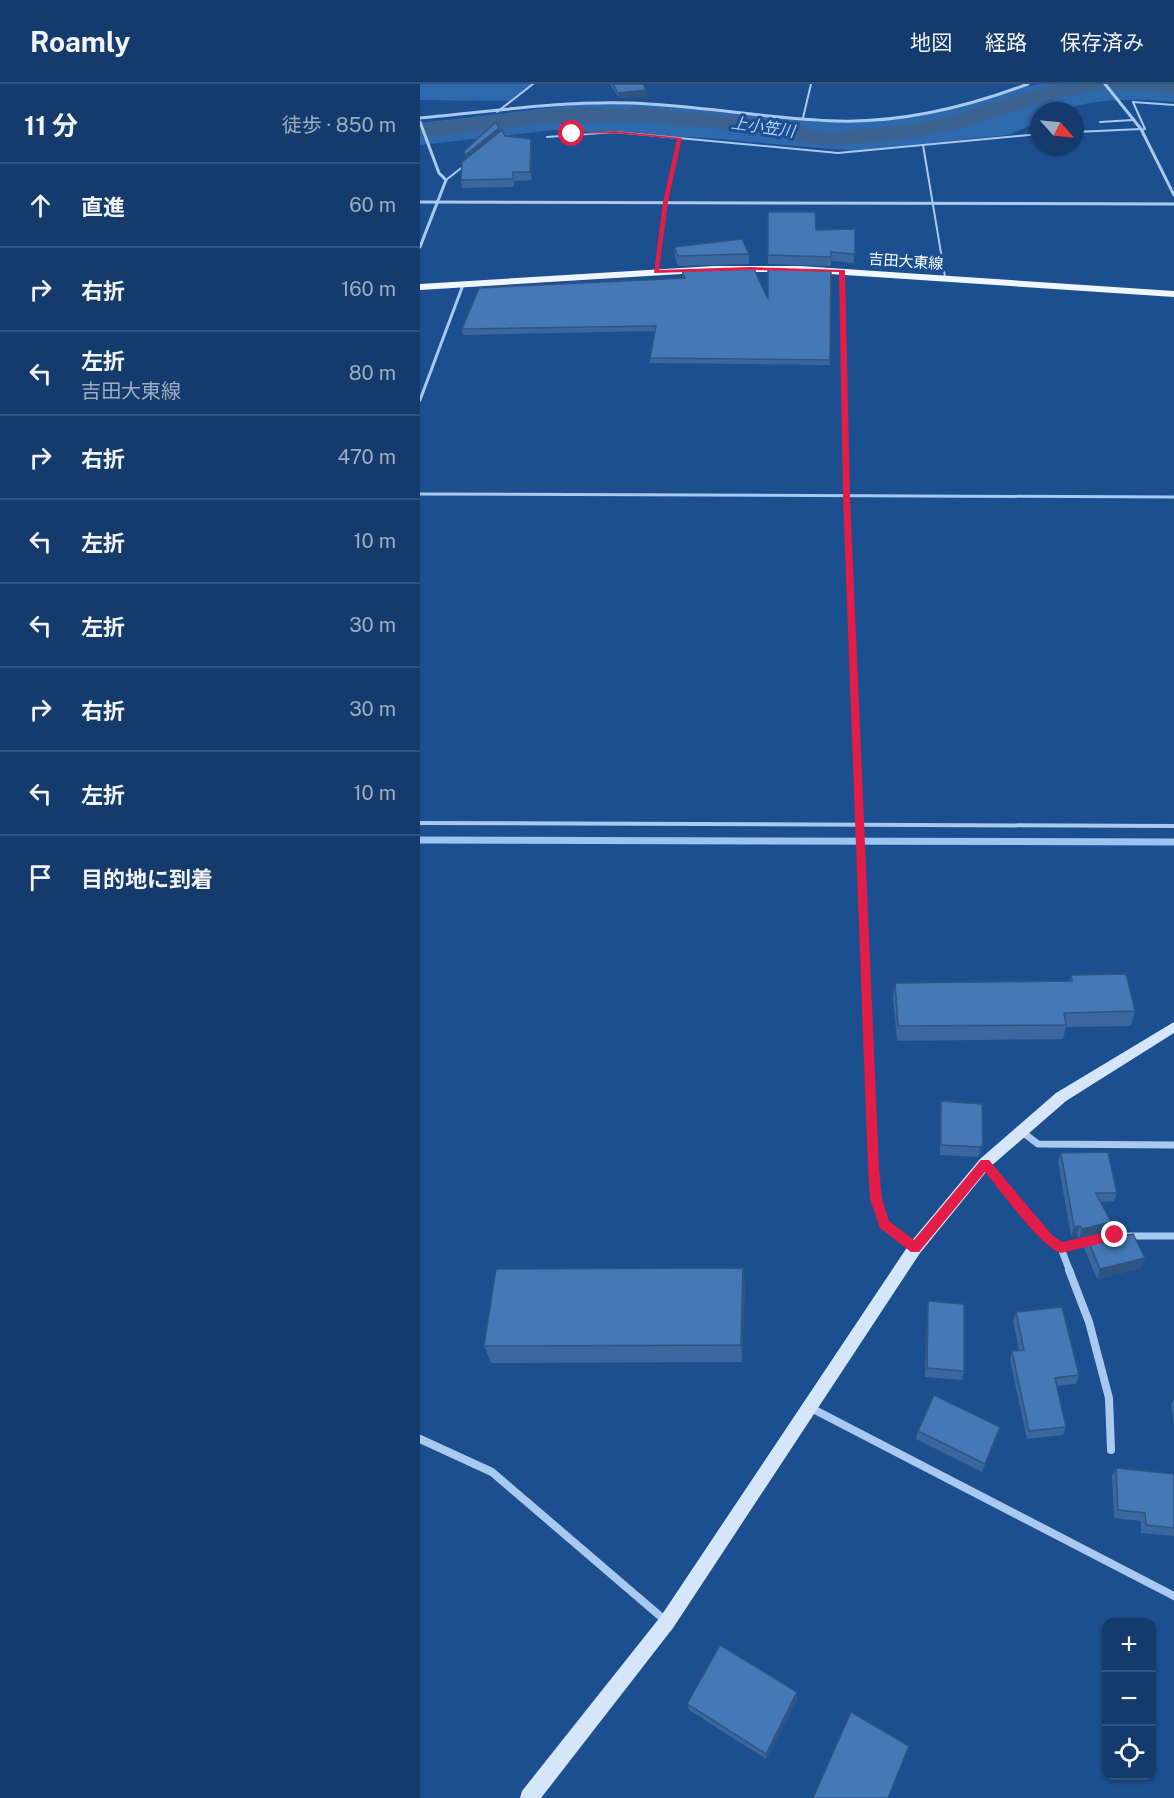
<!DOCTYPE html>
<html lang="ja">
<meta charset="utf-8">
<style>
body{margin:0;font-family:"Public Sans","Noto Sans JP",sans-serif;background:#1d4271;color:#f1f3f6}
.controls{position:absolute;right:18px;bottom:18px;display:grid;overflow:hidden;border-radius:12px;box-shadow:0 2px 4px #0004}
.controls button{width:54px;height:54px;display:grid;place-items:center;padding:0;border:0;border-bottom:2px solid #33557e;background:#143b6b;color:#f1f3f6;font:30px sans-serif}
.compass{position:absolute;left:610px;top:18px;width:54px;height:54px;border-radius:50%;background:#143b6b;box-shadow:0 2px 4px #0004;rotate:117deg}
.stop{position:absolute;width:18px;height:18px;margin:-14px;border:4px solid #e11d48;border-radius:50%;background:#fff}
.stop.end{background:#e11d48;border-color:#fff;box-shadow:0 2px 6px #0008}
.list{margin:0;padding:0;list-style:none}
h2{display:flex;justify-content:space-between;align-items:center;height:78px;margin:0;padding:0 24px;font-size:26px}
h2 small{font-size:20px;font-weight:400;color:#9dadc1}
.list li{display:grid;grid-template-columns:39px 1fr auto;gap:18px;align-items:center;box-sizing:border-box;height:84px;padding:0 24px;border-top:2px solid #33557e}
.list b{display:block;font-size:22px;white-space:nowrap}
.list p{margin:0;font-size:20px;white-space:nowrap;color:#9dadc1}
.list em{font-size:20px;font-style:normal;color:#9dadc1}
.icon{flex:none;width:33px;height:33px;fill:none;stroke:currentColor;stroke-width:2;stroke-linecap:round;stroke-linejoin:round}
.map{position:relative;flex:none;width:754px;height:1714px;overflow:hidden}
header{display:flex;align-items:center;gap:36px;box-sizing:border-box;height:84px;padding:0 30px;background:#143b6b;border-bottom:2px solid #33557e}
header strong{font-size:28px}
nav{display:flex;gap:33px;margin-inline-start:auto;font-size:21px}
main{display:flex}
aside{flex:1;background:#143b6b}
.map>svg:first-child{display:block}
.green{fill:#2e69ad}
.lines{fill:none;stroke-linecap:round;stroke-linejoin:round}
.stream{stroke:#9cc4f0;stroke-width:7}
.river{fill:#3c6290;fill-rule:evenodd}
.lane-far3{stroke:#a9c9ee;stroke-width:2}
.lane-far2{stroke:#a9c9ee;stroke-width:3}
.lane-far1{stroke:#a9c9ee;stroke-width:4}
.lane{stroke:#a9c9ee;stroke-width:4.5}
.street-far2{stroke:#a9c9ee;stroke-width:3}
.street-far1{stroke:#a9c9ee;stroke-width:7}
.street{stroke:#a9c9ee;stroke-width:8}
.secondary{fill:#d6e6fa;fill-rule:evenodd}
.primary{fill:#f0f6ff;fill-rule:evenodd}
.wall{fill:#3a679d}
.shaded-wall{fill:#305480}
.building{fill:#4478b7;stroke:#305480;stroke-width:1.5}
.route{fill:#e11d48}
.labels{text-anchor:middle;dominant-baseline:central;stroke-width:6;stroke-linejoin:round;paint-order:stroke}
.far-street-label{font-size:15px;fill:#fff;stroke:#1b4f8f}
.far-water-label{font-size:16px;font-style:italic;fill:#b5d3f5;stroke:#1b4f8f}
</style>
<header>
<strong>Roamly</strong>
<nav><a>地図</a><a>経路</a><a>保存済み</a></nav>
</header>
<main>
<aside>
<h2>11 分<small>徒歩 · 850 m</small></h2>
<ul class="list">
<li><svg class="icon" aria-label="ahead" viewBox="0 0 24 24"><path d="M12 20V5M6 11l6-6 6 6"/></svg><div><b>直進</b></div><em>60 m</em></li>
<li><svg class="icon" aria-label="right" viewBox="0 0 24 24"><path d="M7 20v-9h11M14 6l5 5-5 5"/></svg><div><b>右折</b></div><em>160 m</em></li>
<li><svg class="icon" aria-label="left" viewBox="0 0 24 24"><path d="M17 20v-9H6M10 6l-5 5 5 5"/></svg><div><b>左折</b><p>吉田大東線</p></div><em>80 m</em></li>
<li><svg class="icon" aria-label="right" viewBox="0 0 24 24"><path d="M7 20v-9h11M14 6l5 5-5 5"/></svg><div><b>右折</b></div><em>470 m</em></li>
<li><svg class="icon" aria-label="left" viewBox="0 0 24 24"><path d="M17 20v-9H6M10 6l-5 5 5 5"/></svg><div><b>左折</b></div><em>10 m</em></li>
<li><svg class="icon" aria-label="left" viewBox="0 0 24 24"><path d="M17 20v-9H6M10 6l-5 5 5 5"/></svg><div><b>左折</b></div><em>30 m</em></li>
<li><svg class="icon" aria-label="right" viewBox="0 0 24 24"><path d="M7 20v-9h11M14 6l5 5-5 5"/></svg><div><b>右折</b></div><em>30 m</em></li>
<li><svg class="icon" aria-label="left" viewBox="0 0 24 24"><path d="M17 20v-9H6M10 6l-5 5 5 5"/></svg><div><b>左折</b></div><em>10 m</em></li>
<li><svg class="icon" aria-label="arrive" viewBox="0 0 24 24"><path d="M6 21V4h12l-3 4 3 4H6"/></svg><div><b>目的地に到着</b></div></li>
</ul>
</aside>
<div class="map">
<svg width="754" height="1714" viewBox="0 0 754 1714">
<rect width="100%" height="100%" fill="#1b4f8f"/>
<!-- green -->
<g class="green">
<polygon points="0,0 113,0 90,17 0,16"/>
<path d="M617 0H754V18C722 15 687 14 656 22 641 26 635 27 619 27V38L588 51 435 67 286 54 134 46 0 61V39L153 21 199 19 282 24 430 38 530 25Z"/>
</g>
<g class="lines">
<!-- stream -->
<polyline class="stream" points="0,756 754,758"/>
<!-- river -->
<polygon class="river" points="643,0 754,0 754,10 686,5 633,15 537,45 487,55 410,62 382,58 356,50 223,38 129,39 0,54 0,40 129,25 223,24 359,36 386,45 410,48 487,41 532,32 621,4"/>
<!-- lane-far3 -->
<g class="lane-far3">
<polyline points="77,28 113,0"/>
<polyline points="383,34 391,0"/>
<polyline points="680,38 713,36"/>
<polyline points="722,46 725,45 713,18 754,21"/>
<polyline points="655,48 721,45"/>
<polyline points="127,53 195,48 259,54 245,118 236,188"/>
<polyline points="259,54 418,69 619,50"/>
<polyline points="503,61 525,193"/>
<polyline points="26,96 45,81"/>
<polyline points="422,186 422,199"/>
</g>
<!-- lane-far2 -->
<g class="lane-far2">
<polyline points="422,197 428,452"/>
<polyline points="0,316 43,201"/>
<polyline points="0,410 754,413"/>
</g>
<!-- lane-far1 -->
<g class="lane-far1">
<polyline points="428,450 441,775"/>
<polyline points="0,739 754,742"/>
</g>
<!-- lane -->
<polyline class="lane" points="441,773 456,1115 465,1140 494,1163"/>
<!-- street-far2 -->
<g class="street-far2">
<polyline points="685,0 721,45 754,111"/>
<path d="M0 34C69 28 139 17 209 19 279 21 347 35 417 37 483 39 547 23 608 0"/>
<polyline points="0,38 19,89 26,96 0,163"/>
<polyline points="0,118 754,120"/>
</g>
<!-- street-far1 -->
<g class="street-far1">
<polyline points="601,1047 618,1060 754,1061"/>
<polyline points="565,1079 628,1155 641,1164 673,1156"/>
<polyline points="692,1152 754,1152"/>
<polyline points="641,1164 650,1188"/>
</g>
<!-- street -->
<g class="street">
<polyline points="649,1186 669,1238 689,1314 691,1366"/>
<polyline points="391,1324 754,1512"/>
<polyline points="0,1355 72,1388 247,1538"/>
</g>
<!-- secondary -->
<polygon class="secondary" points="754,938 754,949 646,1017 570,1083 500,1169 253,1544 121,1714 100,1714 102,1707 241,1532 490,1159 560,1075 636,1009"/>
<!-- primary -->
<polygon class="primary" points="294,182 380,182 754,207 754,213 380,188 294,188 0,206 0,200"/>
</g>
<!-- wall -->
<g class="wall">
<polygon points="190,0 223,0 227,12 199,14"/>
<polygon points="79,44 80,48 85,52 112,63 112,96 94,97 94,103 42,104 41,96"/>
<polygon points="348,128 396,146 435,145 434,179 411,177 411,182 348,180"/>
<polygon points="254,163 329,170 329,180 258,182 255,173"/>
<polygon points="262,187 348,215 411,187 410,281 230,279 230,274 235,247 43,251 42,245 263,195"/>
<polygon points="651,891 715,927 711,942 646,943 643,955 477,957 473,913 475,899 650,897"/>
<polygon points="521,1017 563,1061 561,1071 558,1073 520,1071 520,1028"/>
<polygon points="641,1069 697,1109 694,1117 681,1118 688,1147 659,1154 657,1150 651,1152 638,1078"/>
<polygon points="700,1153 725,1174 721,1184 677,1195 664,1164 667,1154"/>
<polygon points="323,1184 325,1202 322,1278 71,1279 64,1262"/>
<polygon points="508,1217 544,1287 542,1296 505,1293 507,1226"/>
<polygon points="596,1228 659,1291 656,1300 637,1302 646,1343 643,1351 607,1355 590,1276 592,1267 599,1266 593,1237"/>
<polygon points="754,1315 754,1340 751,1320"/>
<polygon points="580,1343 578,1351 562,1388 496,1355 498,1347"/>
<polygon points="696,1384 754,1390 754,1452 721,1449 721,1437 694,1434 692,1392"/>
<polygon points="377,1614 346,1675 269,1626 267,1620"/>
</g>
<!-- shaded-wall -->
<g class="shaded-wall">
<polygon points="226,6 227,12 199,14 198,9"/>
<polygon points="79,44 80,48 45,77 44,72"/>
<polygon points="111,55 112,63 112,96 110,88"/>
<polygon points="563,1061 561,1071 558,1073 560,1063"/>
<polygon points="691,1138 688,1147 659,1154 662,1145"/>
<polygon points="660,1142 657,1150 651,1152 654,1143"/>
<polygon points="725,1174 721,1184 677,1195 680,1185"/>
<polygon points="323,1184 325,1202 322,1278 321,1261"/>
<polygon points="580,1343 578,1351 562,1388 565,1380"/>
<polygon points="377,1608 377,1614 346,1675 346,1670"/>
</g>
<!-- building -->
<g class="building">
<polygon points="193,0 223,0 226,6 198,9"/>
<polygon points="76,38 79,44 44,72 45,66"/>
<polygon points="82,46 85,52 111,55 110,88 93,88 93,95 41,96 42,78"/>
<polygon points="348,128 395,128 396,146 435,145 435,170 411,168 411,173 348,171"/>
<polygon points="322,155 329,170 258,172 254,163"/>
<polygon points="334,185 348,215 348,185 411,187 410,276 230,274 236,242 42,245 59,204 265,194 262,187"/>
<polygon points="706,890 715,927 644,929 646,941 478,942 475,899 652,897 651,891"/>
<polygon points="521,1017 562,1020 563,1061 560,1063 521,1061"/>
<polygon points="688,1068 697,1109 676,1109 691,1138 662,1145 660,1142 654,1143 641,1069"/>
<polygon points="697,1147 700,1153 713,1150 725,1174 680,1185 667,1154"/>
<polygon points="323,1184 321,1261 64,1262 76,1185"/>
<polygon points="508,1217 544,1220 544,1287 507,1284"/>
<polygon points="642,1223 659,1291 635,1294 646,1343 609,1347 592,1267 604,1266 596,1228"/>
<polygon points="514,1311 580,1343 565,1380 498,1347"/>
<polygon points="696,1384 754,1390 754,1444 726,1441 725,1429 698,1426"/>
<polygon points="300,1561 377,1608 346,1670 267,1620"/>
<polygon points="431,1628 489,1662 468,1714 393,1714"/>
</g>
<!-- route -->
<path class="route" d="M195 47 262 54 248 118 239 186 330 183 425 186 430 412 459 1084 462 1115 469 1137 494 1156 561 1076H569L632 1151 642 1158 695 1146 699 1148V1155L641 1169C617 1159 583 1109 565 1088L499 1168H491L460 1144 450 1115 448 1084 423 412 419 188 330 186 234 189 243 118 257 55 195 49 150 50Z"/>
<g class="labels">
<!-- far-street labels -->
<g class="far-street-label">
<text transform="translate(486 177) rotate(4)">吉田大東線</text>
</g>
<!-- far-water labels -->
<g class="far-water-label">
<text transform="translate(343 43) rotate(8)">上小笠川</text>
</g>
</g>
</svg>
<div class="controls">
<button>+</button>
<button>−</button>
<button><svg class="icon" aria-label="locate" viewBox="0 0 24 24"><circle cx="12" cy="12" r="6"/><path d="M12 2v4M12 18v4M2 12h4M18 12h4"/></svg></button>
</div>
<svg class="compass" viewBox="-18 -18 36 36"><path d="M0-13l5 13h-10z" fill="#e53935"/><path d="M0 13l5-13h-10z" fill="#9dadc1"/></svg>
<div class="stop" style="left:152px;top:50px"></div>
<div class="stop end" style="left:695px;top:1151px"></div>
</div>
</main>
